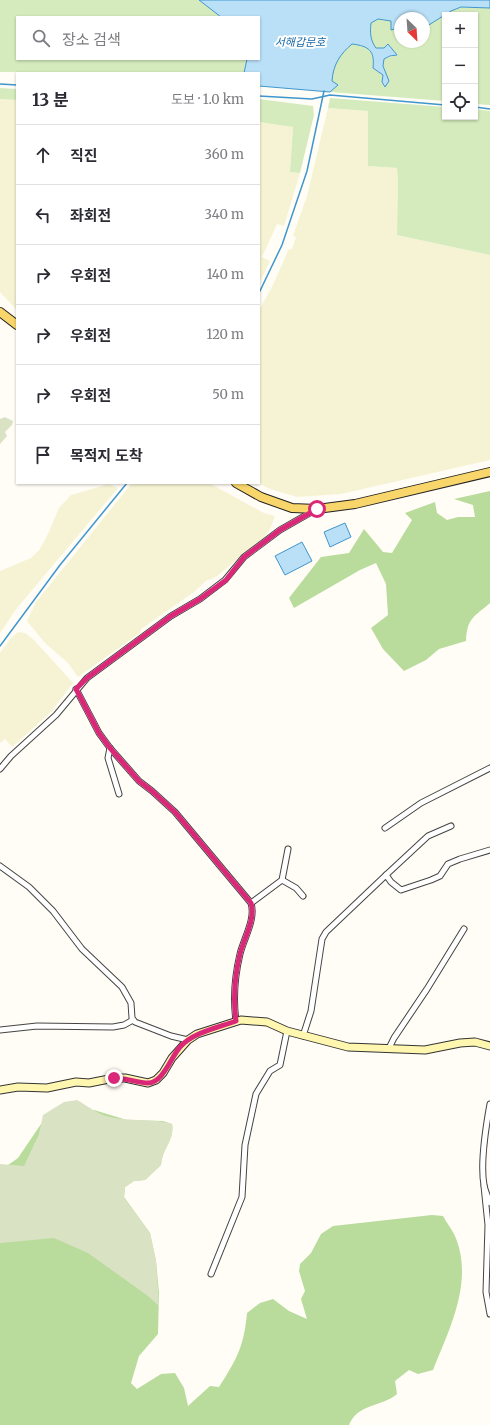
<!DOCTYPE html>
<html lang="ko">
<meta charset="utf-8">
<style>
body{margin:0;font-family:Merriweather,"Noto Sans KR",serif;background:#f7f7f7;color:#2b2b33}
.controls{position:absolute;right:12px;top:12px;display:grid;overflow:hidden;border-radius:0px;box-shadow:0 1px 3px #0004}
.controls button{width:36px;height:36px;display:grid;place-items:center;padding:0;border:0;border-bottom:1px solid #e1e1e2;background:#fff;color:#2b2b33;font:20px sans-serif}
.compass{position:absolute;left:394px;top:12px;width:36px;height:36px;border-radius:50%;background:#fff;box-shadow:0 1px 3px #0004;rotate:155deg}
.stop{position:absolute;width:12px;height:12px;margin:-9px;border:3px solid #db2777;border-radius:50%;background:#fff}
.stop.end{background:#db2777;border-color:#fff;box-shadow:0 1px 4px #0008}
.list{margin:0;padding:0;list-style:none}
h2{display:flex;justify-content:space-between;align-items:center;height:52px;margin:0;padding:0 16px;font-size:17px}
h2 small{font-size:13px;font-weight:400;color:#7c7c81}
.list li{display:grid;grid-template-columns:26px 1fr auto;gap:12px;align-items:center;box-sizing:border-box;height:60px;padding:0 16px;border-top:1px solid #e1e1e2}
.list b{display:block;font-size:15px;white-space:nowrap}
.list em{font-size:13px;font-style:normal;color:#7c7c81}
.icon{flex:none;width:22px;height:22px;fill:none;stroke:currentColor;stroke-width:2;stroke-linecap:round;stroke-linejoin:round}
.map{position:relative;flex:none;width:490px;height:1425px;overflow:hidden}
.search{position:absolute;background:#fff;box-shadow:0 1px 3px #0004;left:16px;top:16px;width:244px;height:44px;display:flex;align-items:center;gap:10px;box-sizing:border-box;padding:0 14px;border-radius:0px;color:#7c7c81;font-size:15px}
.panel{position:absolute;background:#fff;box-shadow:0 1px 3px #0004;left:16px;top:72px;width:244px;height:412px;border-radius:0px}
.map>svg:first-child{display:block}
.farmland{fill:#f6f3d4}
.green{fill:#d5ebbd}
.forest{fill:#b9dc9c}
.cemetery{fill:#d9e3c4}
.water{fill:#b9e0f7;stroke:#3f96cf}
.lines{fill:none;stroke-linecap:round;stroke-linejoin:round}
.stream{stroke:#3f96cf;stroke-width:1.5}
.street-casing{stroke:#444;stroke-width:7}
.secondary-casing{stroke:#333;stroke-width:9}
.primary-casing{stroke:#222;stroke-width:10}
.street{stroke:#fff;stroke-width:5}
.secondary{stroke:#fff6b0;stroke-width:7}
.primary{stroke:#f9d66b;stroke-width:8}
.route{stroke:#db2777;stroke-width:5}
.labels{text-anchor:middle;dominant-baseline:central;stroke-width:4;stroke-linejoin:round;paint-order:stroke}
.water-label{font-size:11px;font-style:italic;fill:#1768a6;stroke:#fff}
</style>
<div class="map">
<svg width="490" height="1425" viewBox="0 0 490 1425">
<rect width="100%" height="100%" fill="#fffdf5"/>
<!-- farmland -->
<g class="farmland">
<polygon points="0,99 17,100 17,310 0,292"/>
<polygon points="328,108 368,111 368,166 397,168 398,182 397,235 490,255 490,460 341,494 297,497 270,489 258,483 259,310 271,289 289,249 292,249 296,237 293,236 307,196"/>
<polygon points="259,122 293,126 290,172 300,173 284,226 277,224 262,257 270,261 259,284"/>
<polygon points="132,483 209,483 264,513 275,516 271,527 265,536 216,577 206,581 194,592 141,629 140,633 78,677 68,663 45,643 27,621 36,602"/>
<polygon points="109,484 118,488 17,608 0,633 0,571 31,558 40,549 48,534 59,508 71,495"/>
<polygon points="18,632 25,633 34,640 73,683 50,713 12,747 5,739 0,743 0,653 11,638"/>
</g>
<!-- green -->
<g class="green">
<polygon points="0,0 199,0 221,17 17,17 17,59 247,59 244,73 0,72"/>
<path d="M461 7 490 8V105L475 104V15H445V101L330 92 334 87C327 69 339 54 352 44 369 46 375 51 373 68L383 75 382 82 384 87 389 81 383 66 384 59 397 55 388 44 384 48H376C370 40 370 32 371 23L378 19 391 21V30L400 27V42H424V28L451 11Z"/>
<polygon points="0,88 17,89 17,100 0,99"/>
<polygon points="330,98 445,107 445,117 475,117 475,109 490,111 490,255 397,235 398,182 397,168 368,166 368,111 328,108"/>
<polygon points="259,99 313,106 314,115 300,173 290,172 293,127 259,122"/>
</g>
<!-- forest -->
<g class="forest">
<path d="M490 491V603C474 617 467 618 466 641L439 649 426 660 404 671 383 649 371 628 388 615 386 584 376 563 360 570 294 608 289 598 321 557 349 553 364 529 383 552 392 553 412 520 405 513 435 502 437 513 447 520 458 517H475L473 505 454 499Z"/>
<path d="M94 1110 127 1120 163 1121 172 1124C175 1140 162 1148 161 1165L145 1180 134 1181 125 1187 124 1197 150 1233 156 1261 159 1293 158 1334 139 1356 131 1383 137 1389 161 1374 175 1373 184 1388 188 1406 210 1386 219 1387C237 1359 244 1346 247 1313L260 1303 273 1299 289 1311 307 1319 301 1299 305 1291 299 1271 300 1264 311 1253 321 1234 333 1226 432 1215 443 1216C446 1222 451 1228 454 1234 475 1279 450 1328 433 1370L418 1374 409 1370 395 1381 397 1394C382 1407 358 1403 349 1425H0V1165H8L18 1158 41 1124Z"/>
</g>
<!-- cemetery -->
<g class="cemetery">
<polygon points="5,417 13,421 12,425 5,432 7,436 0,444 0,419"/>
<path d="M77 1100C88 1106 98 1115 110 1117 131 1122 153 1118 172 1124 175 1140 162 1148 161 1165L145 1180 134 1181 125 1187 124 1198 150 1233 156 1261 159 1306 148 1296 88 1253 54 1238 0 1243V1164L24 1166 39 1134 43 1115 64 1102Z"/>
</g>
<!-- water -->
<g class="water">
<path d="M199 0H490V8L461 7 451 11 424 28V18H400V27L391 30V21L378 19 371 23C370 32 370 40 376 48H384L388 44 397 55 390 56 384 59 383 66 389 81 385 87 382 82 383 75 373 68C375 51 369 46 352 44 340 54 333 65 332 81L338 85 330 92 259 86V73H244L247 59H259V17H221Z"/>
<polygon points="345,523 351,537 330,547 324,532"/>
<polygon points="302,542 312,561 285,575 275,556"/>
</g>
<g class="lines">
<!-- stream -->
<g class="stream">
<polyline points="0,84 17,85"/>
<polyline points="259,96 312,99 330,95 445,105"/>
<polyline points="475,107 490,109"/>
<polyline points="259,293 282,245 307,171 324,91"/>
<polyline points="0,646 60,565 127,483"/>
</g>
<!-- street casing -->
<g class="street-casing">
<g id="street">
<path d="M76 689 99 733 110 748 139 781 152 791 175 812 251 903C256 919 244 938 240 954 235 975 233 999 236 1021"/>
<polyline points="110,748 108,758 119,794"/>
<polyline points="0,769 11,756 56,715 87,678 171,616 200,599 225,580 244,557 280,530 315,510"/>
<polyline points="385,828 421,803 490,768"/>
<polyline points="0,866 29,887 53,911 82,949 122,987 131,1003 132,1018 135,1022 171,1036 188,1040"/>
<polyline points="386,875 428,836 451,826"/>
<polyline points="282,880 296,888 303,896"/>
<polyline points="251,903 282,880 288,849"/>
<polyline points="0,1030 37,1026 113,1027 124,1025 133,1020"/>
<polyline points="303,1036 311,1011 322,939 326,932 386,875 391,882 401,890 431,880 440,876 448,864 460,859 490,850"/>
<polyline points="389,1048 394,1038 427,989 464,929"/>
<path d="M490 1104C486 1126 480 1163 484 1185 485 1191 488 1197 490 1203"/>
<polyline points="484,1186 488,1225 486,1292 490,1314"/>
<polyline points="211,1274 242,1197 245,1145 256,1094 270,1071 280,1065 287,1031"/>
</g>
</g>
<!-- secondary casing -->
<g class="secondary-casing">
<polyline id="secondary" points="0,1090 18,1087 47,1088 76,1082 89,1083 114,1078 125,1078 148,1083 156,1080 163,1073 172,1058 188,1040 197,1034 241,1020 267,1022 287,1031 348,1047 425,1050 460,1043 475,1042 490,1046"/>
</g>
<!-- primary casing -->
<g class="primary-casing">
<g id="primary">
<polyline points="0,312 17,325"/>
<polyline points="236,483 261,497 292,508 317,509 355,504 490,472"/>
</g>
</g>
<!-- street -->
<use href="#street" class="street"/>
<!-- secondary -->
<use href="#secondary" class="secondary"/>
<!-- primary -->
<use href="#primary" class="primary"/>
</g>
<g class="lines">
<!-- route -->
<path class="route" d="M114 1078C126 1078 138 1083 148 1083 163 1083 171 1057 180 1047 194 1032 217 1028 236 1021 233 999 235 975 240 954 244 938 256 919 251 903L175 812 152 791 139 781 110 748 99 733 76 689 87 678 171 616 200 599 226 580 244 557 280 530 317 509"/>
</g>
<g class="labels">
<!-- water labels -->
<g class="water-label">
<text x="300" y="42">서해갑문호</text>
</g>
</g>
</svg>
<div class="controls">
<button>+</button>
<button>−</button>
<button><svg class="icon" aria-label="locate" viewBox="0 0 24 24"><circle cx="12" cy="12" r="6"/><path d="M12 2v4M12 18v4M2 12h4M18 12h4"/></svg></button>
</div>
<svg class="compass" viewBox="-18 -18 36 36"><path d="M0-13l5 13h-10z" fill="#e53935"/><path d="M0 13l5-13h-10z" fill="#7c7c81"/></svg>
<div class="stop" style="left:317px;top:509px"></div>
<div class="stop end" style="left:114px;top:1078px"></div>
<div class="search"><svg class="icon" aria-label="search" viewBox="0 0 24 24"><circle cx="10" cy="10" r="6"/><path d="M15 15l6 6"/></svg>장소 검색</div>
<section class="panel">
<h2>13 분<small>도보 · 1.0 km</small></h2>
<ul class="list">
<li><svg class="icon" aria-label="ahead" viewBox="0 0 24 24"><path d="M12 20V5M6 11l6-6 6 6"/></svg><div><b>직진</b></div><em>360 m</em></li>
<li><svg class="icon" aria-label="left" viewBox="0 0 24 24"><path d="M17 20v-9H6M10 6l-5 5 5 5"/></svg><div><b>좌회전</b></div><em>340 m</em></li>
<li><svg class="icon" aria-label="right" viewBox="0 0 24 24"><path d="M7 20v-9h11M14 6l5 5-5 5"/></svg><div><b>우회전</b></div><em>140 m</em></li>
<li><svg class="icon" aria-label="right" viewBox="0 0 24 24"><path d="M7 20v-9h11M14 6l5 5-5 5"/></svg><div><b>우회전</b></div><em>120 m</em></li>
<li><svg class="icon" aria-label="right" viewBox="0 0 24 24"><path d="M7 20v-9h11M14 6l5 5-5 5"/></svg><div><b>우회전</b></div><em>50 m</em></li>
<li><svg class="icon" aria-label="arrive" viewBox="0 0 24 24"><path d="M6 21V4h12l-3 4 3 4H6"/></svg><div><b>목적지 도착</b></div></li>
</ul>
</section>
</div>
